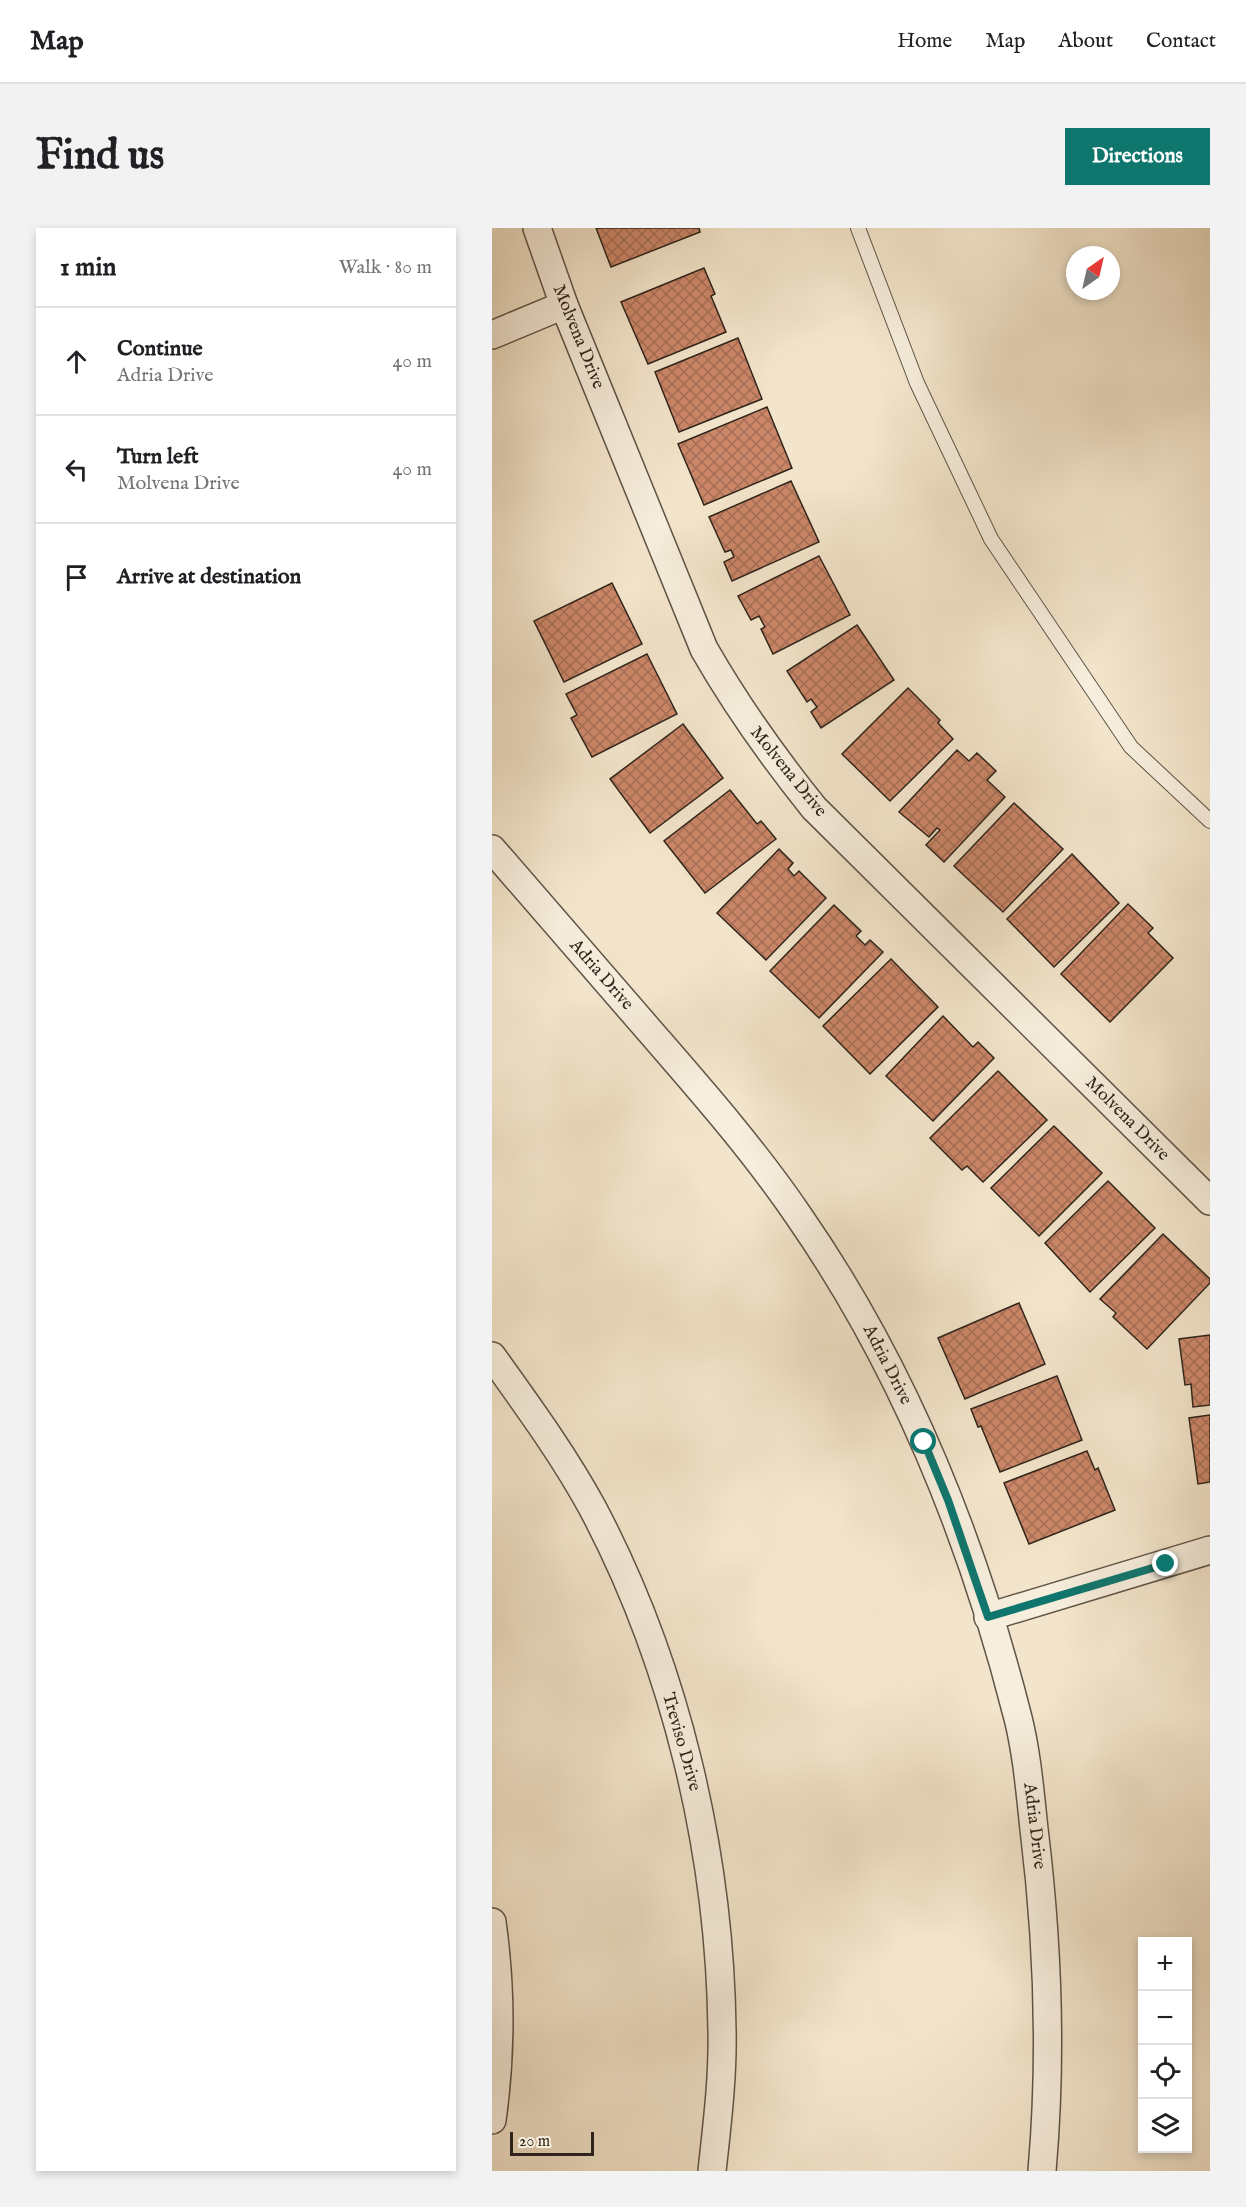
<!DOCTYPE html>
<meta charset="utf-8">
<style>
body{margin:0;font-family:"IM FELL English",serif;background:#f2f2f2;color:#202124}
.controls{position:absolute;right:18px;bottom:18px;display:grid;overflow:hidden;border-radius:0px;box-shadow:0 3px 9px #0003}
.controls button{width:54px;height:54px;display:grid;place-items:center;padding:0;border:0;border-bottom:2px solid #e0e0e0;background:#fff;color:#202124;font:30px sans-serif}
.compass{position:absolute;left:574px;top:18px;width:54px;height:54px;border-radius:50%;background:#fff;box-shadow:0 3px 9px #0003;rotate:34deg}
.scale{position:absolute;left:18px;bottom:15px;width:84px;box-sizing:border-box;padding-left:6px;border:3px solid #2e241b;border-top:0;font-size:16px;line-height:21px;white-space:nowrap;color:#2e241b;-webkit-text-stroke:4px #f7eedd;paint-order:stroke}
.stop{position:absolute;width:18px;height:18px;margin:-14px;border:4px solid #0f766e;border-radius:50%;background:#fff}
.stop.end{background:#0f766e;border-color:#fff;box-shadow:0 2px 6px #0008}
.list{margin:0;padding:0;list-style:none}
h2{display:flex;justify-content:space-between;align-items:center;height:78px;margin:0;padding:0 24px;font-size:26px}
h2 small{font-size:20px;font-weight:400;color:#757577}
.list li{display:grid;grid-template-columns:39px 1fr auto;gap:18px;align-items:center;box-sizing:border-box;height:108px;padding:0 24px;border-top:2px solid #e0e0e0}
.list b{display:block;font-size:22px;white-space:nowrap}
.list p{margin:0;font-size:20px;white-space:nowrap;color:#757577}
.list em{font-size:20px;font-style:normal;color:#757577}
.icon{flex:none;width:33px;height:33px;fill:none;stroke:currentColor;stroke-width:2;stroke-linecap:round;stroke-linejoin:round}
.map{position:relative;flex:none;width:718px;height:1943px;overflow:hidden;border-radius:0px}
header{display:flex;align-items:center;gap:36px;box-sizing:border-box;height:84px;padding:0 30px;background:#fff;border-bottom:2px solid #e0e0e0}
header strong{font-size:28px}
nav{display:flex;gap:33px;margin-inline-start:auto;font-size:21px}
.intro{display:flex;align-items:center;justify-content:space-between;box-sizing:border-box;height:144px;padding:0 36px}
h1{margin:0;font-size:42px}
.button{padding:15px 27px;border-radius:0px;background:#0f766e;color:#fff;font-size:21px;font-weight:700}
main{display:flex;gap:36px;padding:0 36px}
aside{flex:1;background:#fff;border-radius:0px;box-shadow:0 3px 9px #0003}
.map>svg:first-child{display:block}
.building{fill:url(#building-cross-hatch);stroke:#2e241b;stroke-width:1.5}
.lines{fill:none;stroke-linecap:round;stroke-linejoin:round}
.service-casing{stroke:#5f5447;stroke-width:16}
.minor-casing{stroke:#5f5447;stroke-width:30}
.service{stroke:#f7eedd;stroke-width:14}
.minor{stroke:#f7eedd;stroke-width:27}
.route{stroke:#0f766e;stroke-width:8}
.labels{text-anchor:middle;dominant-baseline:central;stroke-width:6;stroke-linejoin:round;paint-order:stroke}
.street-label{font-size:18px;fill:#2e241b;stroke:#f7eedd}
</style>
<header>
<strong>Map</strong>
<nav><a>Home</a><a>Map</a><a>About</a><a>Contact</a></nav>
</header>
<div class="intro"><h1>Find us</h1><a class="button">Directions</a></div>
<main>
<aside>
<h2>1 min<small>Walk · 80 m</small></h2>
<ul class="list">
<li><svg class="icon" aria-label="ahead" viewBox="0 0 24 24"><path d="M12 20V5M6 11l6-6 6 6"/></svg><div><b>Continue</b><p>Adria Drive</p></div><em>40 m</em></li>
<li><svg class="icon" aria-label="left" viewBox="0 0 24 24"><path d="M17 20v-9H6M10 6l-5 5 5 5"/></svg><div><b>Turn left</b><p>Molvena Drive</p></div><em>40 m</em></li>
<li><svg class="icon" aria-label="arrive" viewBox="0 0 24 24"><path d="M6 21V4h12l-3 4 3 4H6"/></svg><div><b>Arrive at destination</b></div></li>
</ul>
</aside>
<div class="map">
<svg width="718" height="1943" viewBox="0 0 718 1943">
<defs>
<pattern id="building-cross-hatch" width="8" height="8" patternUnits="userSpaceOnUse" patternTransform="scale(1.5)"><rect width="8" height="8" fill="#cc8769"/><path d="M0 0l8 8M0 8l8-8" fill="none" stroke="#a66e56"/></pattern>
</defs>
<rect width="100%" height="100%" fill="#f3e5cb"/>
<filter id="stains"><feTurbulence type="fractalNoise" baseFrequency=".00333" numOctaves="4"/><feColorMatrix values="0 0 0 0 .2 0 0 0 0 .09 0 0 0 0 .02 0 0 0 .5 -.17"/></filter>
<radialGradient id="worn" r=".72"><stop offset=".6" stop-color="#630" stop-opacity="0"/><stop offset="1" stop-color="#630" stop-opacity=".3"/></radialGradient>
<!-- building -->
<g class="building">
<polygon points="104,0 207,0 208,4 119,39"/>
<polygon points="212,40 223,66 219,68 234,104 156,136 129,74"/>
<polygon points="246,110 270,171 187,204 163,144"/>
<polygon points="275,179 300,240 212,277 186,216"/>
<polygon points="299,253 327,314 240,353 232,334 242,329 239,322 233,324 217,289"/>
<polygon points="327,328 358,387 281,426 269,401 273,399 267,388 259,392 246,368"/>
<polygon points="120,355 150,416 72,454 42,393"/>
<polygon points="365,397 402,452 329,500 319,484 325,479 319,471 315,474 295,443"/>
<polygon points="155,426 185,486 100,529 79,490 85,487 74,466"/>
<polygon points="416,460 448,492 446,495 461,511 398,573 350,526"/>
<polygon points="191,496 231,550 158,605 118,551"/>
<polygon points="465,522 477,533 485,525 504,543 495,552 513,569 452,634 434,617 448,602 445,600 437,609 407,584"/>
<polygon points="238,562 265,596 269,593 284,611 213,665 172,613"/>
<polygon points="522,575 571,621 511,684 462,638"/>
<polygon points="287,621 301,635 296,641 302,648 307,643 334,670 274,732 225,685"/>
<polygon points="580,626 627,675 562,739 515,691"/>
<polygon points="636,676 661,700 656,705 681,730 618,794 569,746"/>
<polygon points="342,677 369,703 364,708 373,717 378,712 391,724 327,790 278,743"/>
<polygon points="399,731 446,779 378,846 331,798"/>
<polygon points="451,788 481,819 486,814 502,830 441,893 394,848"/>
<polygon points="506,843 555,892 491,954 475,938 470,942 438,910"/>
<polygon points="562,898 610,945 547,1008 499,960"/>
<polygon points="616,953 663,1000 598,1064 553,1015"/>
<polygon points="671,1006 718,1051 718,1055 655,1121 621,1089 624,1085 608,1071"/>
<polygon points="527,1075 553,1136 473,1171 446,1110"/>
<polygon points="718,1107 718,1177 701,1179 699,1156 693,1157 687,1111"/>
<polygon points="565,1148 590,1212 508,1244 489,1198 486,1199 479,1181"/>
<polygon points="718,1187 718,1254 706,1256 697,1190"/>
<polygon points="595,1223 603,1242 606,1240 623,1282 537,1316 512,1255"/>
</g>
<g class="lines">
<!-- service casing -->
<g class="service-casing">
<polyline id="service" points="366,0 425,155 499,311 639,519 718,593"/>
</g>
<!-- minor casing -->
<g class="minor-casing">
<g id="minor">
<path d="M45 0 72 77 212 421C244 477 281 529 322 580L718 973"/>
<polyline points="0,107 72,77"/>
<path d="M0 621C52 681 104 741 156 801 208 861 261 921 306 987 411 1138 481 1312 526 1490 535 1526 538 1564 542 1601 556 1715 560 1829 550 1943"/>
<path d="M0 1128C35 1177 71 1226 100 1279 184 1437 228 1625 230 1803 231 1850 225 1897 220 1943"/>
<polyline points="496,1389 718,1322"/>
<path d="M0 1694C9 1758 9 1828 0 1892"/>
</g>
</g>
<!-- service -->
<use href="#service" class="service"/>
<!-- minor -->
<use href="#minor" class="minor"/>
</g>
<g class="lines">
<!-- route -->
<polyline class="route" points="432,1214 456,1272 496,1389 674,1336"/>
</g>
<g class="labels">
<!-- street labels -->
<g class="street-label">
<text transform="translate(86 109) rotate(68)">Molvena Drive</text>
<text transform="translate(296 544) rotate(51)">Molvena Drive</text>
<text transform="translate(109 747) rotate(49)">Adria Drive</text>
<text transform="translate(635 891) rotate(45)">Molvena Drive</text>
<text transform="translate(395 1137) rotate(63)">Adria Drive</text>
<text transform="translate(189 1514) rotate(74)">Treviso Drive</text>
<text transform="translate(542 1598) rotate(83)">Adria Drive</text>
</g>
</g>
<rect width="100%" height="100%" filter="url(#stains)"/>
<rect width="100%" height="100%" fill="url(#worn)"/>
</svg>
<div class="controls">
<button>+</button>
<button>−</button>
<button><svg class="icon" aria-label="locate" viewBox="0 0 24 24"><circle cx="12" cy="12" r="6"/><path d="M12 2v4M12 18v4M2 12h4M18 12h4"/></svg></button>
<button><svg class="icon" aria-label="layers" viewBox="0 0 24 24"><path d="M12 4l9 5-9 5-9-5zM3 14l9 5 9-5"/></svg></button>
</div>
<svg class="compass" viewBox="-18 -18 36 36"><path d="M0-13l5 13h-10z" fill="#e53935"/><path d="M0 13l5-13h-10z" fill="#757577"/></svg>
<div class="scale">20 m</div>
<div class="stop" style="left:432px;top:1214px"></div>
<div class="stop end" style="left:674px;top:1336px"></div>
</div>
</main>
